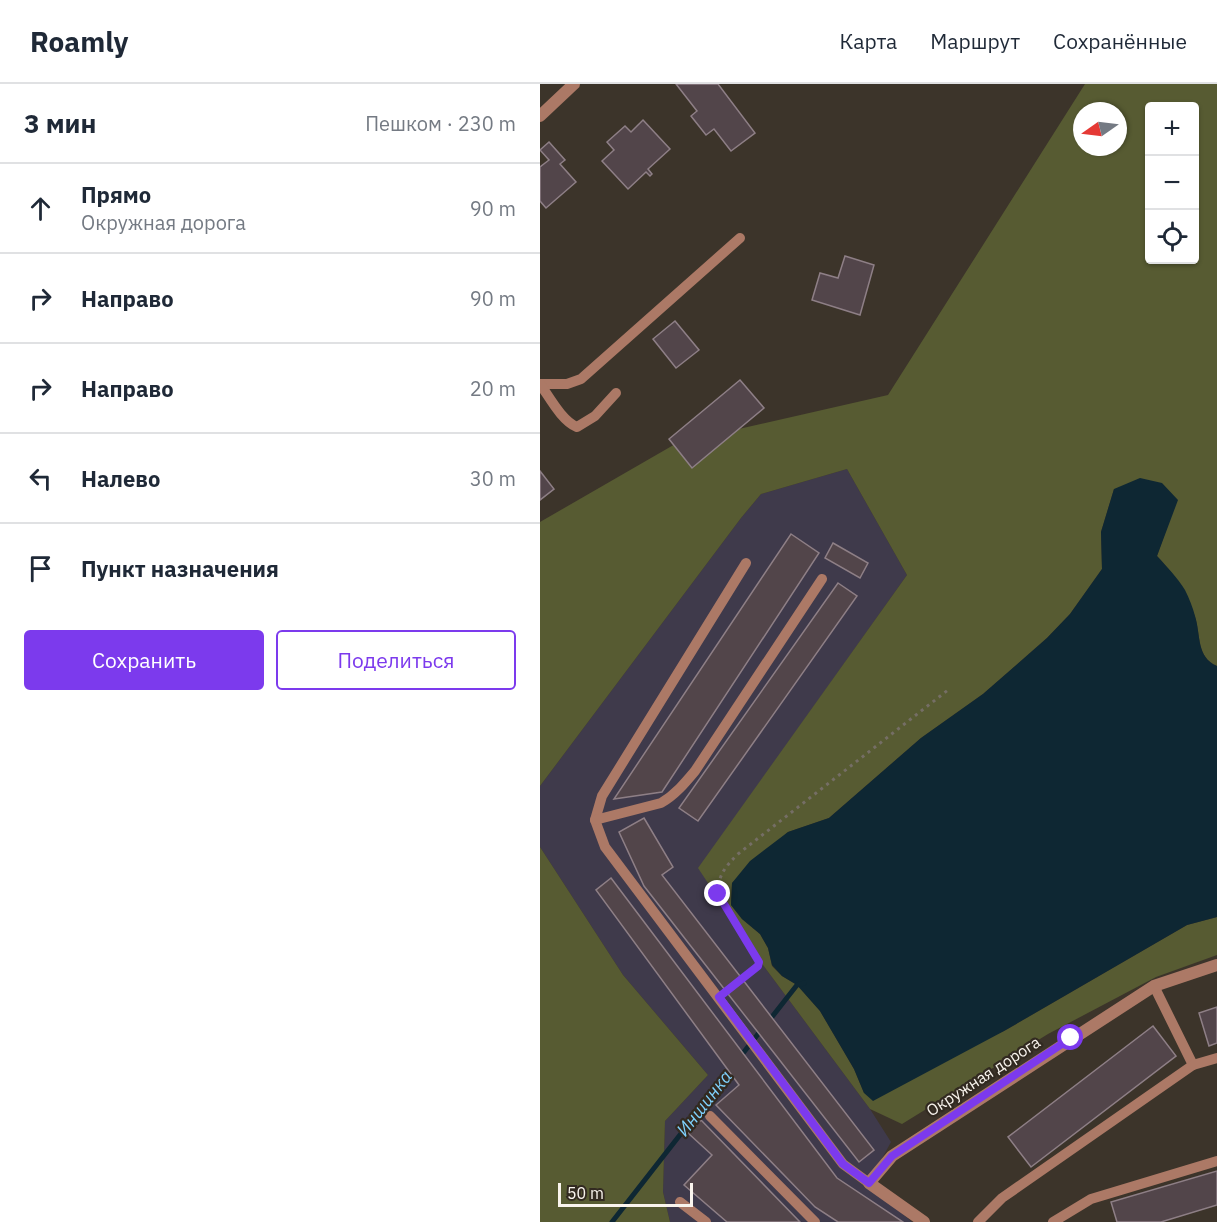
<!DOCTYPE html>
<html lang="ru">
<meta charset="utf-8">
<style>
body{margin:0;font-family:"IBM Plex Sans",sans-serif;background:#f2f2f3;color:#1f2937}
.controls{position:absolute;right:18px;top:18px;display:grid;overflow:hidden;border-radius:6px;box-shadow:0 2px 4px #0004}
.controls button{width:54px;height:54px;display:grid;place-items:center;padding:0;border:0;border-bottom:2px solid #e0e1e3;background:#fff;color:#1f2937;font:30px sans-serif}
.compass{position:absolute;left:533px;top:18px;width:54px;height:54px;border-radius:50%;background:#fff;box-shadow:0 2px 4px #0004;rotate:256deg}
.scale{position:absolute;left:18px;bottom:15px;width:135px;box-sizing:border-box;padding-left:6px;border:3px solid #f9f4ed;border-top:0;font-size:16px;line-height:21px;white-space:nowrap;color:#f9f4ed;-webkit-text-stroke:4px #322a21;paint-order:stroke}
.stop{position:absolute;width:18px;height:18px;margin:-14px;border:4px solid #7c3aed;border-radius:50%;background:#fff}
.stop.end{background:#7c3aed;border-color:#fff;box-shadow:0 2px 6px #0008}
.list{margin:0;padding:0;list-style:none}
h2{display:flex;justify-content:space-between;align-items:center;height:78px;margin:0;padding:0 24px;font-size:26px}
h2 small{font-size:20px;font-weight:400;color:#747a83}
.list li{display:grid;grid-template-columns:39px 1fr auto;gap:18px;align-items:center;box-sizing:border-box;height:90px;padding:0 24px;border-top:2px solid #e0e1e3}
.list b{display:block;font-size:22px;white-space:nowrap}
.list p{margin:0;font-size:20px;white-space:nowrap;color:#747a83}
.list em{font-size:20px;font-style:normal;color:#747a83}
.actions{display:flex;gap:12px;padding:18px 24px}
.actions a{flex:1;padding:14px 0;border:2px solid #7c3aed;border-radius:6px;text-align:center;font-size:21px;color:#7c3aed}
.actions .main{background:#7c3aed;color:#fff}
.icon{flex:none;width:33px;height:33px;fill:none;stroke:currentColor;stroke-width:2;stroke-linecap:round;stroke-linejoin:round}
.map{position:relative;flex:none;width:677px;height:1138px;overflow:hidden}
header{display:flex;align-items:center;gap:36px;box-sizing:border-box;height:84px;padding:0 30px;background:#fff;border-bottom:2px solid #e0e1e3}
header strong{font-size:28px}
nav{display:flex;gap:33px;margin-inline-start:auto;font-size:21px}
main{display:flex}
aside{flex:1;background:#fff}
.map>svg:first-child{display:block}
.industrial{fill:#3f3a4b}
.green{fill:#575b32;fill-rule:evenodd}
.water{fill:#0e2733}
.lines{fill:none;stroke-linecap:round;stroke-linejoin:round}
.stream{stroke:#0e2733;stroke-width:5}
.building{fill:#52454a;stroke:#8e7f86;stroke-width:1.5}
.path{stroke:#756e65;stroke-width:3;stroke-dasharray:3 4.5;stroke-linecap:butt}
.lane{stroke:#ac7966;stroke-width:10}
.street{stroke:#ac7966;stroke-width:12}
.route{stroke:#7c3aed;stroke-width:8}
.labels{text-anchor:middle;dominant-baseline:central;stroke-width:4.5;stroke-linejoin:round;paint-order:stroke}
.street-label{font-size:16px;fill:#f9f4ed;stroke:#322a21}
.water-label{font-size:18px;font-style:italic;fill:#7fd1fc;stroke:#322a21}
</style>
<header>
<strong>Roamly</strong>
<nav><a>Карта</a><a>Маршрут</a><a>Сохранённые</a></nav>
</header>
<main>
<aside>
<h2>3 мин<small>Пешком · 230 m</small></h2>
<ul class="list">
<li><svg class="icon" aria-label="ahead" viewBox="0 0 24 24"><path d="M12 20V5M6 11l6-6 6 6"/></svg><div><b>Прямо</b><p>Окружная дорога</p></div><em>90 m</em></li>
<li><svg class="icon" aria-label="right" viewBox="0 0 24 24"><path d="M7 20v-9h11M14 6l5 5-5 5"/></svg><div><b>Направо</b></div><em>90 m</em></li>
<li><svg class="icon" aria-label="right" viewBox="0 0 24 24"><path d="M7 20v-9h11M14 6l5 5-5 5"/></svg><div><b>Направо</b></div><em>20 m</em></li>
<li><svg class="icon" aria-label="left" viewBox="0 0 24 24"><path d="M17 20v-9H6M10 6l-5 5 5 5"/></svg><div><b>Налево</b></div><em>30 m</em></li>
<li><svg class="icon" aria-label="arrive" viewBox="0 0 24 24"><path d="M6 21V4h12l-3 4 3 4H6"/></svg><div><b>Пункт назначения</b></div></li>
</ul>
<div class="actions"><a class="main">Сохранить</a><a>Поделиться</a></div>
</aside>
<div class="map">
<svg width="677" height="1138" viewBox="0 0 677 1138">
<rect width="100%" height="100%" fill="#3c342a"/>
<!-- industrial -->
<polygon class="industrial" points="307,385 367,491 159,784 217,873 330,1025 351,1058 328,1100 372,1138 130,1138 123,1108 125,1037 168,991 83,891 0,763 0,702 201,434 221,410"/>
<!-- green -->
<g class="green">
<path d="M545 0H677V582C656 573 661 551 655 533 648 509 634 490 617 472L637 415 574 405 561 448 562 485 530 530 507 554 443 610 381 654 289 734 248 748 192 799 191 821 202 835 220 850 228 864 232 882 242 892 257 901 280 927 314 985 324 1009 464 947 647 841 677 833V871L616 893 508 950 362 1040 330 1025 217 873 158 784 367 491 307 385 221 410 201 434 0 702V438L137 359 348 311ZM610 22H654V176H610ZM542 27H578V63H542Z"/>
<polygon points="0,763 83,891 168,991 125,1037 123,1108 130,1138 0,1138"/>
</g>
<!-- water -->
<path class="water" d="M600 394 622 399 638 416 617 472C627 483 637 493 645 506 649 514 653 524 655 532 661 551 656 573 677 582V833L647 841 464 947 333 1017 324 1009 314 985 280 927 257 901 242 892 232 881 228 864 220 850 202 835 191 821 192 799 210 777 248 748 289 734 381 654 443 610 507 554 530 530 562 485 561 448 574 405Z"/>
<g class="lines">
<!-- stream -->
<g class="stream">
<polyline points="228,938 257,901 264,899"/>
<polyline points="200,973 222,945"/>
<polyline points="72,1138 193,983"/>
</g>
</g>
<!-- building -->
<g class="building">
<polygon points="136,0 178,0 215,49 191,67 174,45 166,51 151,32 157,27"/>
<polygon points="103,36 130,65 108,85 112,90 110,92 106,88 88,105 62,77 74,66 67,58 85,42 91,48"/>
<polygon points="9,58 25,76 20,80 36,98 6,124 0,117 0,83 9,76 0,66"/>
<polygon points="305,172 334,181 320,231 272,216 280,189 298,194"/>
<polygon points="135,237 159,266 136,284 113,255"/>
<polygon points="200,296 224,324 152,384 129,355"/>
<polygon points="0,387 14,405 0,416"/>
<polygon points="251,450 279,469 122,708 74,715"/>
<polygon points="293,459 328,479 320,494 285,474"/>
<polygon points="298,499 317,512 158,737 139,724"/>
<polygon points="104,734 133,783 122,791 334,1066 319,1078 104,802 79,748"/>
<polygon points="71,794 297,1094 363,1138 298,1138 275,1123 176,1021 199,1001 56,806"/>
<polygon points="677,923 677,959 669,962 659,929"/>
<polygon points="613,942 636,972 491,1083 468,1053"/>
<polygon points="161,1036 260,1138 187,1138 144,1101 172,1071 148,1049"/>
<polygon points="677,1087 677,1121 621,1138 577,1138 571,1118"/>
</g>
<g class="lines">
<!-- path -->
<path class="path" d="M190 904 218 882 219 878 178 810C178 791 185 783 198 770L408 606"/>
<!-- lane -->
<g class="lane">
<polyline points="0,300 27,300 41,295 200,154"/>
<path d="M0 300C10 314 22 337 37 343L55 332 76 309"/>
<polyline points="206,479 62,712 55,736 65,763 303,1080 329,1099"/>
<path d="M55 736 121 719C135 711 145 699 155 687L282 495"/>
<polyline points="614,902 653,981"/>
<polyline points="170,1032 275,1138"/>
<polyline points="140,1118 166,1138"/>
<polyline points="438,1138 462,1114 653,981 677,974"/>
<polyline points="513,1138 551,1115 677,1077"/>
</g>
<!-- street -->
<g class="street">
<polyline points="0,32 34,0"/>
<polyline points="384,1138 329,1099 352,1072 614,902 677,881"/>
</g>
</g>
<g class="lines">
<!-- route -->
<polyline class="route" points="178,810 219,878 218,882 179,913 303,1080 329,1099 352,1072 531,954"/>
</g>
<g class="labels">
<!-- street labels -->
<g class="street-label">
<text transform="translate(443 992) rotate(-33)">Окружная дорога</text>
</g>
<!-- water labels -->
<g class="water-label">
<text transform="translate(164 1019) rotate(-52)">Иншинка</text>
</g>
</g>
</svg>
<div class="controls">
<button>+</button>
<button>−</button>
<button><svg class="icon" aria-label="locate" viewBox="0 0 24 24"><circle cx="12" cy="12" r="6"/><path d="M12 2v4M12 18v4M2 12h4M18 12h4"/></svg></button>
</div>
<svg class="compass" viewBox="-18 -18 36 36"><path d="M0-13l5 13h-10z" fill="#e53935"/><path d="M0 13l5-13h-10z" fill="#747a83"/></svg>
<div class="scale">50 m</div>
<div class="stop" style="left:531px;top:954px"></div>
<div class="stop end" style="left:178px;top:810px"></div>
</div>
</main>
